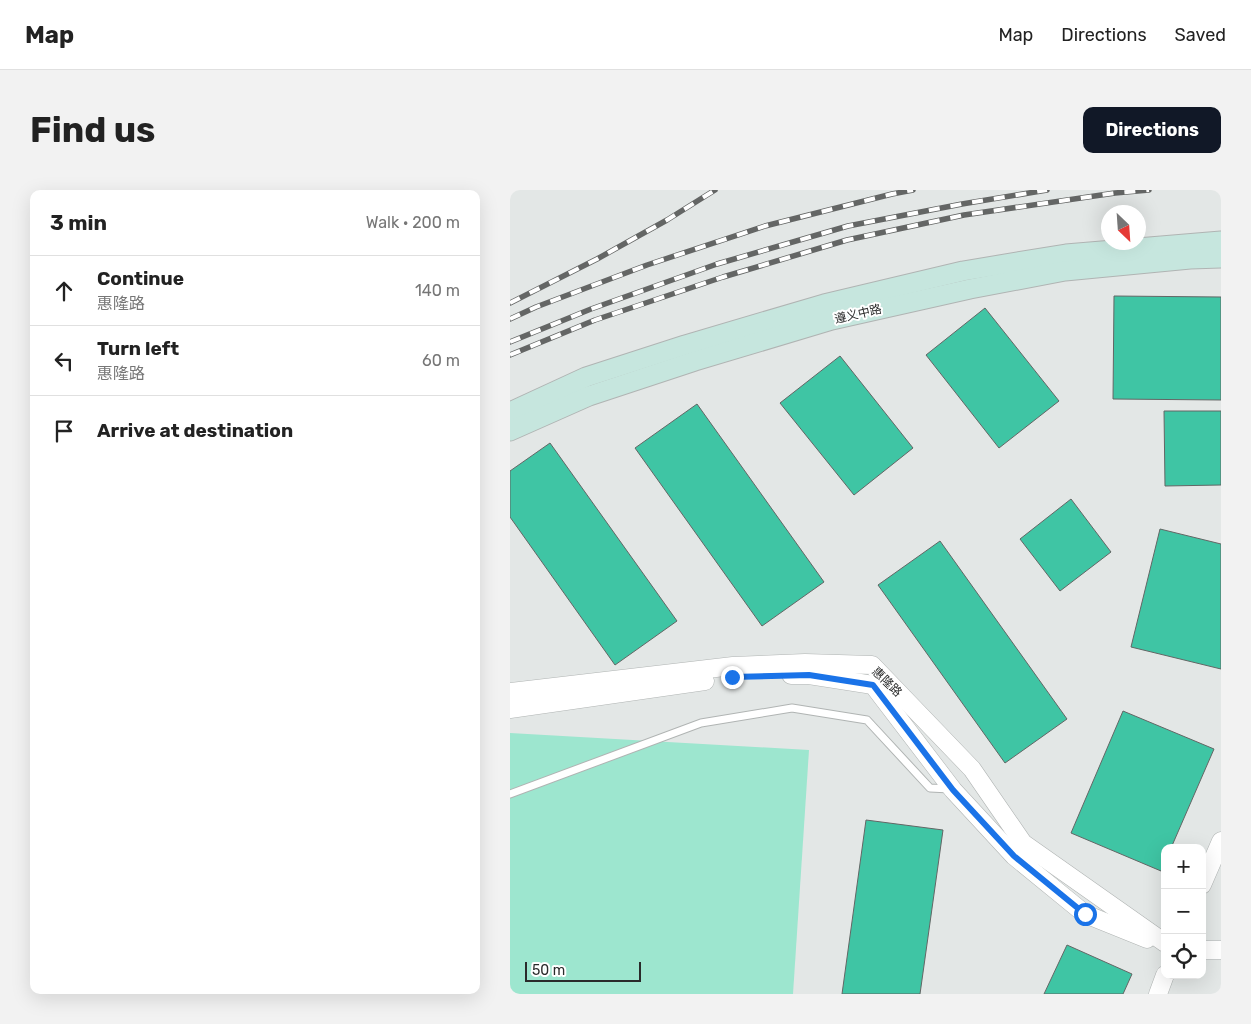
<!DOCTYPE html>
<meta charset="utf-8">
<style>
body{margin:0;font-family:Rubik,"Noto Sans SC",sans-serif;background:#f2f2f2;color:#222}
.controls{position:absolute;right:15px;bottom:15px;display:grid;overflow:hidden;border-radius:10px;box-shadow:0 5px 20px #0002}
.controls button{width:45px;height:45px;display:grid;place-items:center;padding:0;border:0;border-bottom:1px solid #e0e0e0;background:#fff;color:#222;font:25px sans-serif}
.compass{position:absolute;left:591px;top:15px;width:45px;height:45px;border-radius:50%;background:#fff;box-shadow:0 5px 20px #0002;rotate:155deg}
.scale{position:absolute;left:15px;bottom:12px;width:116px;box-sizing:border-box;padding-left:5px;border:2px solid #2a2b2b;border-top:0;font-size:14px;line-height:18px;white-space:nowrap;color:#2a2b2b;-webkit-text-stroke:4px #fff;paint-order:stroke}
.stop{position:absolute;width:15px;height:15px;margin:-11px;border:4px solid #1a73e8;border-radius:50%;background:#fff}
.stop.end{background:#1a73e8;border-color:#fff;box-shadow:0 1px 5px #0008}
.list{margin:0;padding:0;list-style:none}
h2{display:flex;justify-content:space-between;align-items:center;height:65px;margin:0;padding:0 20px;font-size:21px}
h2 small{font-size:16px;font-weight:400;color:#767676}
.list li{display:grid;grid-template-columns:32px 1fr auto;gap:15px;align-items:center;box-sizing:border-box;height:70px;padding:0 20px;border-top:1px solid #e0e0e0}
.list b{display:block;font-size:19px;white-space:nowrap}
.list p{margin:0;font-size:16px;white-space:nowrap;color:#767676}
.list em{font-size:16px;font-style:normal;color:#767676}
.icon{flex:none;width:28px;height:28px;fill:none;stroke:currentColor;stroke-width:2;stroke-linecap:round;stroke-linejoin:round}
.map{position:relative;flex:none;width:711px;height:804px;overflow:hidden;border-radius:10px}
header{display:flex;align-items:center;gap:30px;box-sizing:border-box;height:70px;padding:0 25px;background:#fff;border-bottom:1px solid #e0e0e0}
header strong{font-size:24px}
nav{display:flex;gap:28px;margin-inline-start:auto;font-size:18px}
.intro{display:flex;align-items:center;justify-content:space-between;box-sizing:border-box;height:120px;padding:0 30px}
h1{margin:0;font-size:35px}
.button{padding:12px 22px;border-radius:10px;background:#111827;color:#fff;font-size:18px;font-weight:700}
main{display:flex;gap:30px;padding:0 30px}
aside{flex:1;background:#fff;border-radius:10px;box-shadow:0 5px 20px #0002}
.map>svg:first-child{display:block}
.green{fill:#9de6cf}
.building{fill:#3fc5a4;stroke:#636665}
.lines{fill:none;stroke-linecap:round;stroke-linejoin:round}
.service-casing{stroke:#b0b4b3;stroke-width:9}
.tertiary-casing{stroke:#b0b4b3;stroke-width:19}
.secondary-casing{stroke:#b0b4b3;stroke-width:21}
.service{stroke:#fff;stroke-width:7}
.tertiary{stroke:#fff;stroke-width:18}
.secondary{stroke:#c6e6de;stroke-width:19}
.rail-casing{stroke:#646665;stroke-width:5.5}
.rail{stroke:#fff;stroke-width:4;stroke-dasharray:11;stroke-linecap:butt}
.route{stroke:#1a73e8;stroke-width:6}
.labels{text-anchor:middle;dominant-baseline:central;stroke-width:4;stroke-linejoin:round;paint-order:stroke}
.street-label{font-size:12px;fill:#2a2b2b;stroke:#fff}
</style>
<header>
<strong>Map</strong>
<nav><a>Map</a><a>Directions</a><a>Saved</a></nav>
</header>
<div class="intro"><h1>Find us</h1><a class="button">Directions</a></div>
<main>
<aside>
<h2>3 min<small>Walk · 200 m</small></h2>
<ul class="list">
<li><svg class="icon" aria-label="ahead" viewBox="0 0 24 24"><path d="M12 20V5M6 11l6-6 6 6"/></svg><div><b>Continue</b><p>惠隆路</p></div><em>140 m</em></li>
<li><svg class="icon" aria-label="left" viewBox="0 0 24 24"><path d="M17 20v-9H6M10 6l-5 5 5 5"/></svg><div><b>Turn left</b><p>惠隆路</p></div><em>60 m</em></li>
<li><svg class="icon" aria-label="arrive" viewBox="0 0 24 24"><path d="M6 21V4h12l-3 4 3 4H6"/></svg><div><b>Arrive at destination</b></div></li>
</ul>
</aside>
<div class="map">
<svg width="711" height="804" viewBox="0 0 711 804">
<rect width="100%" height="100%" fill="#e3e7e6"/>
<!-- green -->
<polygon class="green" points="0,543 299,560 283,804 0,804"/>
<!-- building -->
<g class="building">
<polygon points="604,106 711,107 711,210 603,209"/>
<polygon points="475,118 549,211 489,258 416,165"/>
<polygon points="330,166 403,258 344,305 270,213"/>
<polygon points="187,214 314,392 252,436 125,258"/>
<polygon points="654,221 711,221 711,295 655,296"/>
<polygon points="40,253 167,431 105,475 0,327 0,281"/>
<polygon points="561,309 601,362 550,401 510,349"/>
<polygon points="650,339 711,354 711,479 621,457"/>
<polygon points="430,351 557,529 495,573 368,395"/>
<polygon points="613,521 704,559 661,658 655,658 655,673 651,681 561,643"/>
<polygon points="356,630 433,640 410,804 332,804"/>
<polygon points="557,755 622,784 613,804 534,804"/>
</g>
<g class="lines">
<!-- service casing -->
<g class="service-casing">
<polyline id="service" points="0,604 191,533 282,518 357,530 420,598 440,599"/>
</g>
<!-- tertiary casing -->
<g class="tertiary-casing">
<g id="tertiary">
<polyline points="281,485 299,485 363,495 443,600 504,666 575,724 637,749"/>
<polyline points="0,502 223,476 295,473 362,475 462,579 513,653 655,753"/>
<polyline points="0,519 195,491"/>
<polyline points="692,695 711,651"/>
<polyline points="692,760 711,760"/>
<polyline points="648,804 655,785"/>
</g>
</g>
<!-- secondary casing -->
<g class="secondary-casing">
<g id="secondary">
<polyline points="0,222 76,187 175,155 314,114 453,81 556,64 711,51"/>
<polyline points="0,241 79,206 185,171 322,130 460,99 555,81 680,69 711,68"/>
</g>
</g>
<!-- service -->
<use href="#service" class="service"/>
<!-- tertiary -->
<use href="#tertiary" class="tertiary"/>
<!-- secondary -->
<use href="#secondary" class="secondary"/>
<!-- rail casing -->
<g class="rail-casing">
<g id="rail">
<polyline points="0,113 87,69 157,30 205,0"/>
<polyline points="0,129 26,117 137,75 255,36 382,4 403,0"/>
<polyline points="0,152 81,119 207,74 338,36 452,14 537,0"/>
<polyline points="0,165 85,130 213,87 337,50 454,25 605,3 639,0"/>
</g>
</g>
<!-- rail -->
<use href="#rail" class="rail"/>
</g>
<g class="lines">
<!-- route -->
<polyline class="route" points="222,487 299,485 363,495 443,600 504,666 575,724"/>
</g>
<g class="labels">
<!-- street labels -->
<g class="street-label">
<text transform="translate(348 124) rotate(-13)">遵义中路</text>
<text transform="translate(377 492) rotate(44)">惠隆路</text>
</g>
</g>
</svg>
<div class="controls">
<button>+</button>
<button>−</button>
<button><svg class="icon" aria-label="locate" viewBox="0 0 24 24"><circle cx="12" cy="12" r="6"/><path d="M12 2v4M12 18v4M2 12h4M18 12h4"/></svg></button>
</div>
<svg class="compass" viewBox="-18 -18 36 36"><path d="M0-13l5 13h-10z" fill="#e53935"/><path d="M0 13l5-13h-10z" fill="#767676"/></svg>
<div class="scale">50 m</div>
<div class="stop" style="left:575px;top:724px"></div>
<div class="stop end" style="left:222px;top:487px"></div>
</div>
</main>
